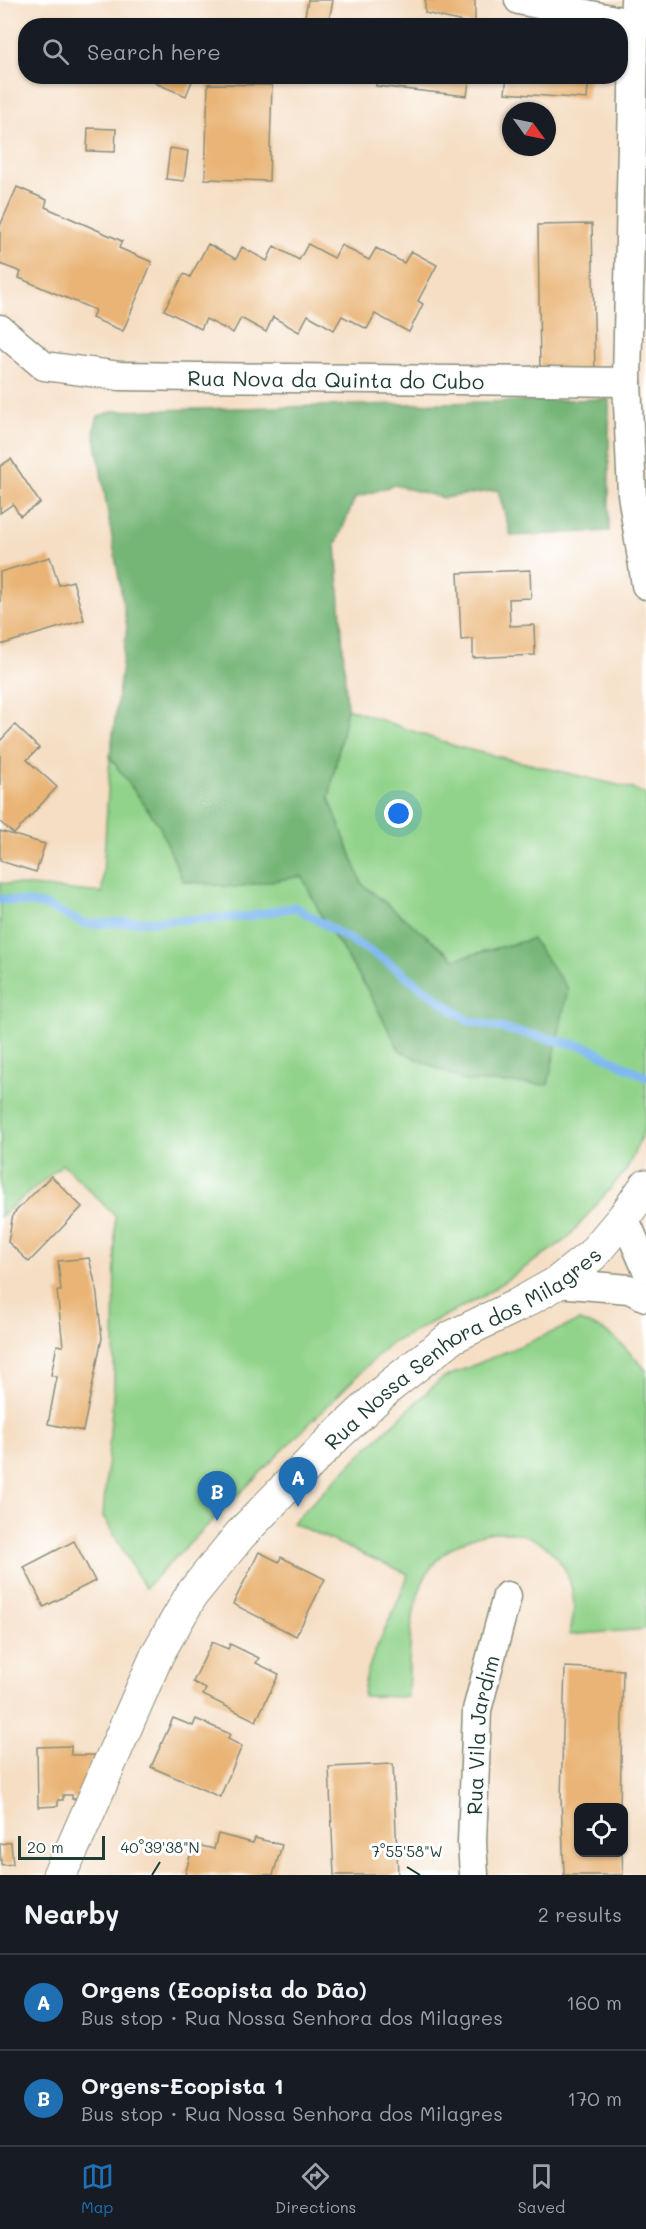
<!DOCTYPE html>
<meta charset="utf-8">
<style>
body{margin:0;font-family:Mali,sans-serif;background:#20242c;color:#f1f3f6}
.controls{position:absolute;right:18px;bottom:18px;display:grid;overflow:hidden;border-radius:12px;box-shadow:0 2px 4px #0004}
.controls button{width:54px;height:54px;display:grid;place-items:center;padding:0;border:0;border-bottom:2px solid #363941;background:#171b24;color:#f1f3f6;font:30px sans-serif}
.compass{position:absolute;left:502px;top:102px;width:54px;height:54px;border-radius:50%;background:#171b24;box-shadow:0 2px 4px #0004;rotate:123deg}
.scale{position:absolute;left:18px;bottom:15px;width:87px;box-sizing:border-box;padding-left:6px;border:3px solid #1f3d34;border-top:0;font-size:16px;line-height:21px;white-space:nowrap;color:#1f3d34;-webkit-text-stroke:4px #fff;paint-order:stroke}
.you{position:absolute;left:399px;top:814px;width:21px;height:21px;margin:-15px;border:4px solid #fff;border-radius:50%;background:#1a73e8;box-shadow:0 0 0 9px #1a73e833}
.badge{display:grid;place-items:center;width:39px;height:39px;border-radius:50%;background:#1f6fb2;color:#fff;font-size:20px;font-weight:700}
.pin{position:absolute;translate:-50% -50px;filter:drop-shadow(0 2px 3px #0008)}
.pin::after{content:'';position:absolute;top:32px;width:21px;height:18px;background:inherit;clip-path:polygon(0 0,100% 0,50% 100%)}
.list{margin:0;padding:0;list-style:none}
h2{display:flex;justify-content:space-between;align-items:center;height:78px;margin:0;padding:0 24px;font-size:26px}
h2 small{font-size:20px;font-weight:400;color:#9ea1a6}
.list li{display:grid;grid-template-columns:39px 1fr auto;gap:18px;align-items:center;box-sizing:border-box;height:96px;padding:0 24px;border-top:2px solid #363941}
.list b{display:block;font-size:22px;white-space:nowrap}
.list p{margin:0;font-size:20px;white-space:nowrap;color:#9ea1a6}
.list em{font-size:20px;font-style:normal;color:#9ea1a6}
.icon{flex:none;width:33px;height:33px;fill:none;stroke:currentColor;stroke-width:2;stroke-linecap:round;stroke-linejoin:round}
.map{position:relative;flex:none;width:646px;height:1875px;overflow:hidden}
.search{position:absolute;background:#171b24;box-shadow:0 2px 4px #0004;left:18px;right:18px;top:18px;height:66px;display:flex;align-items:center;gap:15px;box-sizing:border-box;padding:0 21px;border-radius:24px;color:#9ea1a6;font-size:22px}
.sheet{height:270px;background:#171b24}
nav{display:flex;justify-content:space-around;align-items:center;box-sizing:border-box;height:84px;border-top:2px solid #363941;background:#171b24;font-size:16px;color:#9ea1a6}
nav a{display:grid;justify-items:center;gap:3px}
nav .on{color:#1f6fb2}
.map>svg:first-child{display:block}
.green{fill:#91d38a;stroke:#58885f;stroke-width:1.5}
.forest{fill:#74b576;stroke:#4a7955;stroke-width:1.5}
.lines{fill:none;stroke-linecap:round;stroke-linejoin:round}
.stream{stroke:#7eb8ef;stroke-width:9}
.building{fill:#e9b475}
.minor-casing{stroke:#8a8e7c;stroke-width:31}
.tertiary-casing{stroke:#8a8e7c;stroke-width:35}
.minor{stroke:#fff;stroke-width:28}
.tertiary{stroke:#fff;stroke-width:33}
.ticks{fill:none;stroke:#1f3d34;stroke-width:2}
.labels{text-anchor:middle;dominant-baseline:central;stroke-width:6;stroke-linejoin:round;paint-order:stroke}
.street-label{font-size:21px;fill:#1f3d34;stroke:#fff}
.ticks-label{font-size:15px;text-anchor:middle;fill:#1f3d34;stroke:#fff;stroke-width:6;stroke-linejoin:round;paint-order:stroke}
</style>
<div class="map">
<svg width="646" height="1875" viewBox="0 0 646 1875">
<rect width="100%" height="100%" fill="#fff"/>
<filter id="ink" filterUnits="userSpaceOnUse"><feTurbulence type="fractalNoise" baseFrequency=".0167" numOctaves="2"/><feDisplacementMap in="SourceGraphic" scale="12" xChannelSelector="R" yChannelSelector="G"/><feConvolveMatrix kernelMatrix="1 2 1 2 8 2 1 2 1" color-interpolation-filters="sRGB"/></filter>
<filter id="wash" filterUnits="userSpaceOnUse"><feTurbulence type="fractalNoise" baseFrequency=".008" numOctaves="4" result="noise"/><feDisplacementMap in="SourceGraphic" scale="24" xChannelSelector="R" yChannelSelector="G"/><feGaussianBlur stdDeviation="1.35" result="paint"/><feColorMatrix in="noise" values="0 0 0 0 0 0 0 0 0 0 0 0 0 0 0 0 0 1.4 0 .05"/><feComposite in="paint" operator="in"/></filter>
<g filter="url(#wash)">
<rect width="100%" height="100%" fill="#f5dec4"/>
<!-- green -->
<g class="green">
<polygon points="347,708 458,747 630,788 646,794 646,1126 627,1169 567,1239 483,1296 388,1345 145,1588 103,1516 114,1385 115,1216 63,1164 0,1217 0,883 102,893 110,757 159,825 183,881 236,887 302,876 322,917 367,989 400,1051 532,939 455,959 362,884 329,798"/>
<path d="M579 1321C609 1328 626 1348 646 1370V1629L569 1635C591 1567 532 1510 466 1540 451 1547 437 1557 428 1572 407 1609 410 1656 408 1697L363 1696C365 1657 397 1614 408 1574L292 1523 362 1453 441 1379Z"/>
</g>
<!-- forest -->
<polygon class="forest" points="609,399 609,531 511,536 498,490 443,498 394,485 355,498 336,544 347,708 329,798 362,884 455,959 532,939 568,989 548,1085 465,1081 400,1051 367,989 322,917 302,876 236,887 183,881 159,825 110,757 127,627 94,430 98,416 114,411"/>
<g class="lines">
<!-- stream -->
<polyline class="stream" points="0,899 44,905 85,924 244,917 295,907 386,961 468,1021 587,1047 646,1077"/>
</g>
<g id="blocks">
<!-- building -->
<g class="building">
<polygon points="308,0 333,0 328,26 303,26"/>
<polygon points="425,0 475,0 475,25 425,13"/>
<polygon points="157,76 194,76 186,96 155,83"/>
<polygon points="376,76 470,76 467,96 376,86"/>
<polygon points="507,76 589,76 587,99 505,93"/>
<polygon points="208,84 272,85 269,181 205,179"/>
<polygon points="88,128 116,129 115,152 87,151"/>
<polygon points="170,148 188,151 184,181 166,179"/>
<polygon points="17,187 47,200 45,207 122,241 119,248 152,262 123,331 92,318 95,310 19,278 21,272 0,264 0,226"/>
<polygon points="592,224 595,371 540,372 538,225"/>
<polygon points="208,244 236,259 242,247 267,261 274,246 299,260 308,244 334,258 341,245 369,260 376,248 404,263 411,251 437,265 418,301 423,304 409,332 375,314 367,329 342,316 334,330 308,315 299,332 273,317 266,332 241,318 233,333 206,319 201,329 164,310 184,274 190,277"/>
<polygon points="11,459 40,503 20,516 13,504 0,513 0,466"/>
<polygon points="50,557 59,585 73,581 84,620 0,645 0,572"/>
<polygon points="530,570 531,598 509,599 510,626 534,625 535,655 473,658 473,639 461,640 458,573"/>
<polygon points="15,725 39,748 27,760 57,787 14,834 0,822 0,741"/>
<polygon points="0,831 45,844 36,872 0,861"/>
<polygon points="51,1176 82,1207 29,1262 8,1242 13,1214"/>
<polygon points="89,1258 96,1287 102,1338 83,1431 48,1424 57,1377 51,1375 57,1345 63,1346 57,1291 61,1291 58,1261"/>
<polygon points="74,1541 95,1581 44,1607 24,1567"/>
<polygon points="259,1552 279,1562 281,1557 325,1579 296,1636 233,1604"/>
<polygon points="212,1642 228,1649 230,1644 259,1658 256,1663 279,1674 256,1721 203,1695 206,1689 193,1682"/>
<polygon points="565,1667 623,1670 620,1808 578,1808 578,1852 622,1852 623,1875 564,1875 561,1797"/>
<polygon points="173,1718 193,1726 196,1719 230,1734 228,1739 242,1746 220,1797 151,1767"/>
<polygon points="71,1746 71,1755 95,1755 78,1798 72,1799 72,1795 63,1795 63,1800 58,1800 58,1806 38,1807 37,1747"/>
<polygon points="393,1764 398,1875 334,1875 329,1767"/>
<polygon points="218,1834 253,1843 255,1838 282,1845 273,1875 185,1875 193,1844 214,1849"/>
<polygon points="11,1842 13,1864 1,1865 0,1844"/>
</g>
</g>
</g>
<g filter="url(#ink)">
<use href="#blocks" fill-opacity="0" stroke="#8a8e7c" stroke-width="1.5"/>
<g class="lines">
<!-- minor casing -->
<g class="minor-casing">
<g id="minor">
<polyline points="519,0 634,24"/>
<polyline points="635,0 627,382 632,494 646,585"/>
<path id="s1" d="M0 329 44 366 120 376 627 382"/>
<polyline points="624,1217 646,1268"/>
<polyline points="557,1283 629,1289 646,1297"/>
<path id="s2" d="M474 1875 472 1843 477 1710 507 1596"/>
</g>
</g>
<!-- tertiary casing -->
<g class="tertiary-casing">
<g id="tertiary">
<path id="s3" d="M59 1875 73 1847 158 1653 192 1594 240 1535 335 1437 390 1386 452 1337 516 1306 557 1283 592 1255 624 1217 646 1186"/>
</g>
</g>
<!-- minor -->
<use href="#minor" class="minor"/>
<!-- tertiary -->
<use href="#tertiary" class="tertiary"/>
</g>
</g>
<!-- ticks -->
<path class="ticks" d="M407 1867 420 1875M152 1875 160 1862"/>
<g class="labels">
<!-- street labels -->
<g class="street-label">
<text stroke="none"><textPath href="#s1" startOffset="350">Rua Nova da Quinta do Cubo</textPath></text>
<text stroke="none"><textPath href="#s3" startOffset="680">Rua Nossa Senhora dos Milagres</textPath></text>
<text stroke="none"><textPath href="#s2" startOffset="141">Rua Vila Jardim</textPath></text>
</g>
</g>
<g class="ticks-label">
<text x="160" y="1853">40°39'38"N</text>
<text x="407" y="1857">7°55'58"W</text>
</g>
</svg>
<div class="controls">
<button><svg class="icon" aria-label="locate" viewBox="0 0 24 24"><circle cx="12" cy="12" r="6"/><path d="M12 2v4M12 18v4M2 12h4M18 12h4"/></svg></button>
</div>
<svg class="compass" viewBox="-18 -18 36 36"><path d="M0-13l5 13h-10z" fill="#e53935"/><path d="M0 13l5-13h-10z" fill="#9ea1a6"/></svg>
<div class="scale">20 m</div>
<div class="you"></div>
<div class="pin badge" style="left:298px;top:1507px">A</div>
<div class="pin badge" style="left:217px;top:1521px">B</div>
<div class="search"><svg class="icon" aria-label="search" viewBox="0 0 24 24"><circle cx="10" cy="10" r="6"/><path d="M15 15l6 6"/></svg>Search here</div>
</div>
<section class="sheet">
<h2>Nearby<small>2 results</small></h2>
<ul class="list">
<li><span class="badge">A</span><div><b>Orgens (Ecopista do Dão)</b><p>Bus stop · Rua Nossa Senhora dos Milagres</p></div><em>160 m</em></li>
<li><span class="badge">B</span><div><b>Orgens-Ecopista 1</b><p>Bus stop · Rua Nossa Senhora dos Milagres</p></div><em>170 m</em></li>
</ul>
</section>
<nav>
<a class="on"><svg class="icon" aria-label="map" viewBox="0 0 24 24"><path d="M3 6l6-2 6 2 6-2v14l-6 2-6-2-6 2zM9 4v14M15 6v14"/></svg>Map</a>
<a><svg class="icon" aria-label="directions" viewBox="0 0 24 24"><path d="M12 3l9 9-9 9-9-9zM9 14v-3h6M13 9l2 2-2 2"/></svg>Directions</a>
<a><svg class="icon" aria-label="saved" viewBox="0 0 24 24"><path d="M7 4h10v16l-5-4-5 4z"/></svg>Saved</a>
</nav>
